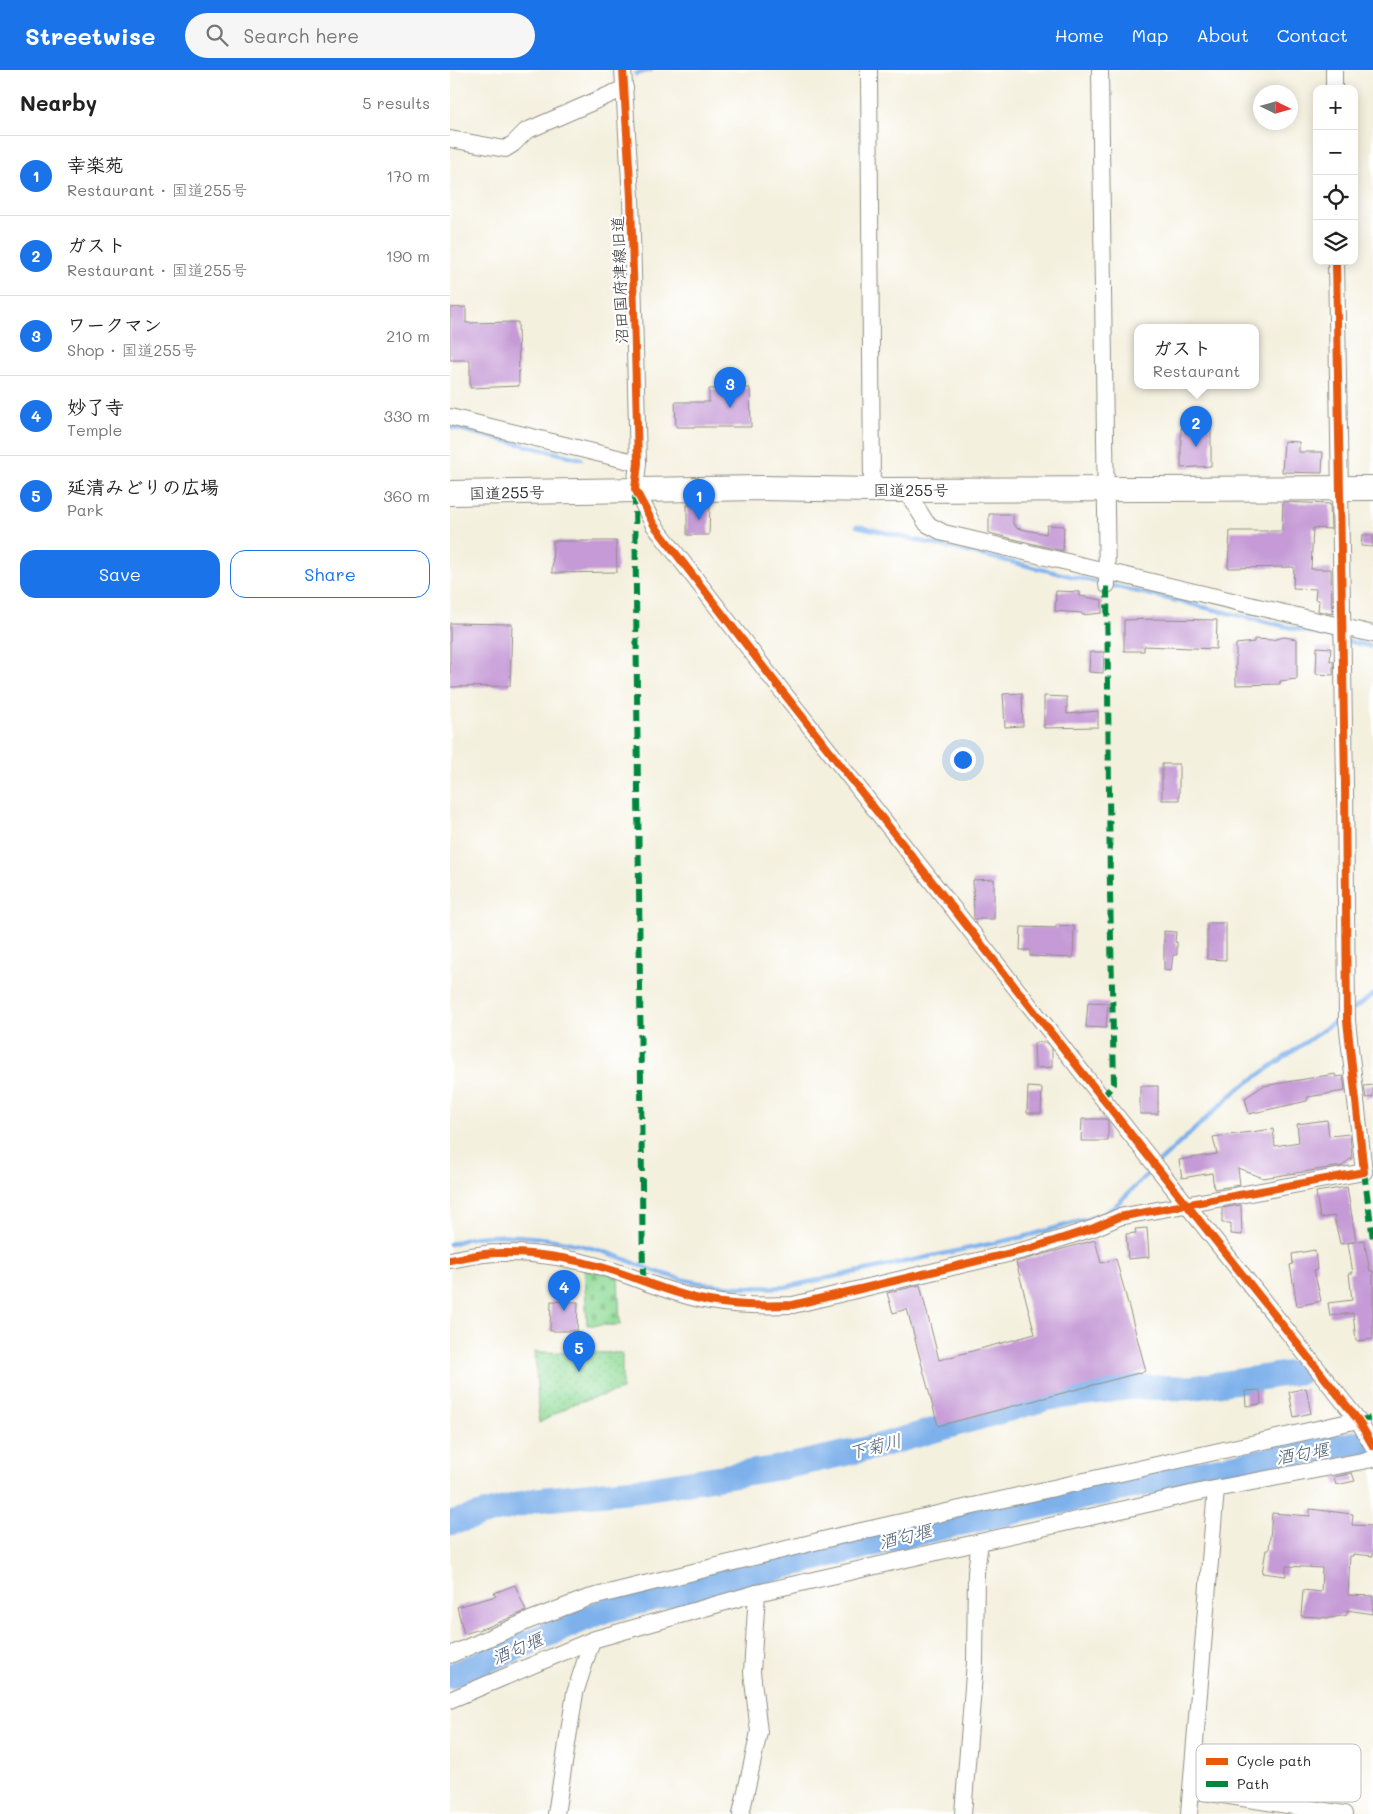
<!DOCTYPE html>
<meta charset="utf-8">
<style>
body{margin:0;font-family:Mali,"Klee One",sans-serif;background:#f6f6f6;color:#222}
.controls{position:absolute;right:15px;top:15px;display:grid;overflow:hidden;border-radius:10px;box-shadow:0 2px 12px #0003}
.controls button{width:45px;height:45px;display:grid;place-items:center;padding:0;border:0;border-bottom:1px solid #e0e0e0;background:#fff;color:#222;font:25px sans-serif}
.compass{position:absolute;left:803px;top:15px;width:45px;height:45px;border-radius:50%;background:#fff;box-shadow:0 2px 12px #0003;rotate:95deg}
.you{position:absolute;left:512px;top:689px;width:18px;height:18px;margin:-12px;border:4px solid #fff;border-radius:50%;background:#1a73e8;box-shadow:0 0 0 8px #1a73e833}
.badge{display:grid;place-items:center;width:32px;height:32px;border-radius:50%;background:#1a73e8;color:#fff;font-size:16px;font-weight:700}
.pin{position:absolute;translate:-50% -41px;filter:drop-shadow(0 1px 2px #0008)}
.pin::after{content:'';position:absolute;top:26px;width:18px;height:15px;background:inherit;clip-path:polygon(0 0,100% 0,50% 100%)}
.popup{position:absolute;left:684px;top:254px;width:125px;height:65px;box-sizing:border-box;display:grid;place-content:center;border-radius:10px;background:#fff;filter:drop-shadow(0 1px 4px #0005);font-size:16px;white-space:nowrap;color:#767676}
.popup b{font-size:19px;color:#222}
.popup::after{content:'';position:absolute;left:50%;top:100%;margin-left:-10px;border:10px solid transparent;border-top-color:#fff}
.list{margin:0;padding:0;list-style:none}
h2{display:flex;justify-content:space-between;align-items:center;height:65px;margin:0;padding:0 20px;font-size:21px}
h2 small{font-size:16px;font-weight:400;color:#767676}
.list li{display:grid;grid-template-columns:32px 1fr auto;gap:15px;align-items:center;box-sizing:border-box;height:80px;padding:0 20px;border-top:1px solid #e0e0e0}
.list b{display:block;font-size:19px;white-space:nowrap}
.list p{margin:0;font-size:16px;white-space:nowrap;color:#767676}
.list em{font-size:16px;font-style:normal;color:#767676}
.actions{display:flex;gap:10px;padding:15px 20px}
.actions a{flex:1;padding:11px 0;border:1px solid #1a73e8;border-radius:15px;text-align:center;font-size:18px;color:#1a73e8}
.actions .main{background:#1a73e8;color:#fff}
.icon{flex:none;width:28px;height:28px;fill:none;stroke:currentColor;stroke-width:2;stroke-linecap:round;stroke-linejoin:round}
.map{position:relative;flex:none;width:923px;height:1744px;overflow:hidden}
header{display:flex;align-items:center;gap:30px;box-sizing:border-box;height:70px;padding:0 25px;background:#1a73e8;color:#fff}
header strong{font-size:24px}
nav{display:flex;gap:28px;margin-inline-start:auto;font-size:18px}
.search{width:350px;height:45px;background:#f6f6f6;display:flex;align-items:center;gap:12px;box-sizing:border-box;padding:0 18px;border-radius:28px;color:#767676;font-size:19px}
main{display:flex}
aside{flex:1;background:#fff}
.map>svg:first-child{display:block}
.cemetery{fill:url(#cemetery-stones);stroke:#5e8462}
.park{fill:url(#park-dots);stroke:#5e8462}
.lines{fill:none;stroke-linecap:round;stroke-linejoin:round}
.stream{stroke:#7eb1eb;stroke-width:4.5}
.river{stroke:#7eb1eb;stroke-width:25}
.building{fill:#c59ad6}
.minor-casing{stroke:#908e84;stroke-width:18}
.highway-casing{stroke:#908e84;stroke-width:26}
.minor{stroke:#fff;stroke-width:16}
.highway{stroke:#fff;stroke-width:24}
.quiet{stroke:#00873e;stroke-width:6;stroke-dasharray:12 6;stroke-linecap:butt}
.cycleway-casing{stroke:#fff;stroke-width:11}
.cycleway{stroke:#e8590c;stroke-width:8}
.labels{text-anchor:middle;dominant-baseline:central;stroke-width:4.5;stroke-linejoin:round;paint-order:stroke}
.street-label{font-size:16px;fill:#2b2b2b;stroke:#fff}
.water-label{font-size:18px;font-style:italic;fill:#485a6e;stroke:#fff}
.key{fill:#fff;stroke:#bfbfbf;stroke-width:1}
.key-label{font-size:14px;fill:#2b2b2b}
</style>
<header>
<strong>Streetwise</strong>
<div class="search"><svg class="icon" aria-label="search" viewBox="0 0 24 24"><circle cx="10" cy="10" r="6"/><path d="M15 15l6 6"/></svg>Search here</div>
<nav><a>Home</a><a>Map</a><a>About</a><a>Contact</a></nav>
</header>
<main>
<aside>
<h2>Nearby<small>5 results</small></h2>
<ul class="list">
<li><span class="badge">1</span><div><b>幸楽苑</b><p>Restaurant · 国道255号</p></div><em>170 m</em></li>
<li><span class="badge">2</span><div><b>ガスト</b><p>Restaurant · 国道255号</p></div><em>190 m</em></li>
<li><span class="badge">3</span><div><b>ワークマン</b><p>Shop · 国道255号</p></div><em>210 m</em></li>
<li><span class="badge">4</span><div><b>妙了寺</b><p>Temple</p></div><em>330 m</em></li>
<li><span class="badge">5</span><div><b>延清みどりの広場</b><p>Park</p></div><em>360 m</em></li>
</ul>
<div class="actions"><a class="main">Save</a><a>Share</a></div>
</aside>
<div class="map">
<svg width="923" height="1744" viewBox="0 0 923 1744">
<defs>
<pattern id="cemetery-stones" width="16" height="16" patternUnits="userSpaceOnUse" patternTransform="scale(1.25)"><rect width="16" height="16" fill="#91dc99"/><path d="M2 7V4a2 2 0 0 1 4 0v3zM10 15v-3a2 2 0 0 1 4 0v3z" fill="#7dbd84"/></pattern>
<pattern id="park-dots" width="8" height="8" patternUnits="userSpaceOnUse" patternTransform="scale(1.25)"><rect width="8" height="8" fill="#91dc99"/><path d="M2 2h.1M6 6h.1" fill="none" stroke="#7dbd84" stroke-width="1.8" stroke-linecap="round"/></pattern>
</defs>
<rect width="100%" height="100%" fill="#fff"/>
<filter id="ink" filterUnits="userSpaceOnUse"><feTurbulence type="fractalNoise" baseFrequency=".02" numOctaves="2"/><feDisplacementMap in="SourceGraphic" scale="10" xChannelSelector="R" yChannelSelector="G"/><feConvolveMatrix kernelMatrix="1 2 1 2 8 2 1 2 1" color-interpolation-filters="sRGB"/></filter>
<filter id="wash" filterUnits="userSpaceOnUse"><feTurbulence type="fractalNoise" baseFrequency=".0096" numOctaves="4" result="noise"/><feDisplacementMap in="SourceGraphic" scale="20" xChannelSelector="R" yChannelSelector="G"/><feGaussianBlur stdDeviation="1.12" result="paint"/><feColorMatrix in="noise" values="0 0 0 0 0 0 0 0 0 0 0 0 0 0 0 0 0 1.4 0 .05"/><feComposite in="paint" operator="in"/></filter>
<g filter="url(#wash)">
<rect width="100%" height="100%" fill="#f4f0de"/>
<!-- cemetery -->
<polygon class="cemetery" points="134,1197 168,1206 170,1255 137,1255"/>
<!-- park -->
<polygon class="park" points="85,1282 172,1283 172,1320 125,1333 89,1353"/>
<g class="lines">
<!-- stream -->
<g class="stream">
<polyline points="186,4 201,0"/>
<polyline points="0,357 131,389"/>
<polyline points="407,456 923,577"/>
<polyline points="902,940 923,925"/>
<polyline points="708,1093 786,1021 893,946"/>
<path d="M0 1174C8 1172 17 1168 26 1167 70 1162 119 1170 161 1184 179 1190 196 1199 214 1204 253 1217 294 1219 335 1217L573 1167 652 1145 663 1138 703 1099"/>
</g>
<!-- river -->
<g class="river">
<polyline points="0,1453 86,1430 195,1419 334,1397 425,1377 598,1328 682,1317 741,1318 850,1302"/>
<polyline points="0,1606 156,1540 493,1457 745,1403 923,1370"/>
</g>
</g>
<g id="blocks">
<!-- building -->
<g class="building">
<polygon points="16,237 16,253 68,252 69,316 20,318 20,290 0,290 0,238"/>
<polygon points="300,318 301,357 226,357 225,332 259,332 259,319"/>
<polygon points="761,357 761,396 731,398 731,358"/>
<polygon points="834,371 849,372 849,382 873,382 872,403 832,402"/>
<polygon points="833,432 880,434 881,459 863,458 861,499 881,499 882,544 868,541 869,530 865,530 866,519 843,518 844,497 778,498 780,461 832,461"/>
<polygon points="260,434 259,465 237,465 237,435"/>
<polygon points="539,444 563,444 563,455 566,455 566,458 596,464 597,455 614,456 613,481 539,463"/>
<polygon points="912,465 923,465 923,477 911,476"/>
<polygon points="103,471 166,471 167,502 102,503"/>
<polygon points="606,521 630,522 630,526 652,530 652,543 632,545 632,543 605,541"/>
<polygon points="708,549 767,550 766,579 694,576 694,581 674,581 674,550"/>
<polygon points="0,553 62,554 60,616 0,617"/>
<polygon points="834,567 847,569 847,609 830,611 830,614 786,615 786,574 804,572 804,569 822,570"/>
<polygon points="867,577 881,578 880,591 883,591 883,605 866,604"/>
<polygon points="640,582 654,582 653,603 639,602"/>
<polygon points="572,623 573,656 555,657 553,624"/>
<polygon points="594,626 617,627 617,644 648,641 648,657 594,658"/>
<rect x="712" y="694" width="17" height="36"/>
<polygon points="544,809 544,849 524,849 523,810"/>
<polygon points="757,853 776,853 776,890 757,889"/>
<polygon points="606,855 624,856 623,888 580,886 580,880 570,880 571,857 606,858"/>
<polygon points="714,861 726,862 725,872 727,872 727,885 723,885 721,901 714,900"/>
<polygon points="638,932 658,933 656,958 636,957"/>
<polygon points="596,972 602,980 602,997 585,998 584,973"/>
<polygon points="885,1004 886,1007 893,1006 895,1021 858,1027 857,1031 799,1044 795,1028 813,1016"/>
<polygon points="923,1015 923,1027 916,1028 914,1016"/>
<rect x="690" y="1016" width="18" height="28"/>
<polygon points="578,1017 592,1018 591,1043 577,1043"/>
<polygon points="632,1049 656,1049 658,1052 658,1071 631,1071"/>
<polygon points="877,1050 879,1066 900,1064 902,1089 899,1090 892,1096 813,1108 788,1098 790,1115 764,1119 762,1103 732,1108 729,1090 767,1084 763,1067 823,1059 825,1076 849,1072 847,1054"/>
<polygon points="897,1117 906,1171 890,1174 884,1146 870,1148 866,1122"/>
<polygon points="791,1135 792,1165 781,1164 781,1153 772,1153 772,1138"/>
<polygon points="697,1158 699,1187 678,1189 676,1164 686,1163 685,1159"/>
<polygon points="645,1170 651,1193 666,1189 696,1301 488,1356 457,1239 443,1243 437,1223 470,1215 489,1290 585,1264 566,1192"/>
<polygon points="914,1170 920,1201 923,1201 923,1269 906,1271 903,1243 880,1246 878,1233 902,1230 899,1203 903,1203 898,1173"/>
<polygon points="865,1180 867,1200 864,1200 871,1231 847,1236 840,1195 843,1194 842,1184"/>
<polygon points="101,1231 128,1232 127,1261 100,1261"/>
<polygon points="856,1318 861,1343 844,1347 839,1322"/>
<polygon points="810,1320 811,1334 796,1336 795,1321"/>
<polygon points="902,1403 905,1411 886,1415 884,1407"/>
<polygon points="860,1439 903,1444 902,1455 923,1456 923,1486 903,1484 903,1486 900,1486 898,1525 923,1526 923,1544 897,1540 897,1545 880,1548 851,1546 853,1520 871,1522 872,1498 836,1496 836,1506 812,1503 816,1480 819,1480 822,1443 860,1446"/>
<polygon points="65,1515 76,1541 40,1556 14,1564 7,1537 46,1526 44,1523"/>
</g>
</g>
</g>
<g filter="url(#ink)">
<use href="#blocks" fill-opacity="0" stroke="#908e84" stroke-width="1"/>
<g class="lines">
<!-- minor casing -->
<g class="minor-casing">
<g id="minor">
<polyline points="173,0 181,127 188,393 185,419 204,455 321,607 694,1081 908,1350 923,1376"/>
<polyline points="419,0 422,420"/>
<polyline points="650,0 657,515"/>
<polyline points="884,0 884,19"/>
<polyline points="0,69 55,79 63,74 76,61 175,18"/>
<polyline points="0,347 188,393"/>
<polyline points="455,419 477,454 494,463 923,564"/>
<path d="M0 1190C16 1187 33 1183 49 1183 93 1182 138 1191 179 1206 205 1216 232 1226 259 1231 286 1236 316 1236 343 1235L582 1178 644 1158 669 1147 914 1102 897 951 895 714 886 191"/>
<polyline points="0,1585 80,1550 138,1528 389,1466 908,1350"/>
<polyline points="0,1630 142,1570 307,1523 754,1421 923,1389"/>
<polyline points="741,1720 894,1744"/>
<polyline points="106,1744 125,1623 142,1570"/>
<polyline points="291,1744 309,1662 302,1602 307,1523"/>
<polyline points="513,1744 525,1592 526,1502 530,1472"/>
<polyline points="739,1744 766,1419"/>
</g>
</g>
<!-- highway casing -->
<g class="highway-casing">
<polyline id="highway" points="0,423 311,418 422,420 923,418"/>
</g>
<!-- minor -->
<use href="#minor" class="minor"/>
<!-- highway -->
<use href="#highway" class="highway"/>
<!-- quiet -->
<g class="quiet">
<polyline points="185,424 193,1212"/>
<polyline points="652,1028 664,1014 660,820 657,515"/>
<polyline points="914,1102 923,1169"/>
<polyline points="908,1350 923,1348"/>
</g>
<!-- cycleway casing -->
<g class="cycleway-casing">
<g id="cycleway">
<polyline points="173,0 181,127 188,393 185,419 204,455 321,607 694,1081 908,1350 923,1376"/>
<path d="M0 1190C16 1187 33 1183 49 1183 93 1182 138 1191 179 1206 205 1216 232 1226 259 1231 286 1236 316 1236 343 1235L582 1178 644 1158 669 1147 914 1102 897 951 895 714 886 191"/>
</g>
</g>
<!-- cycleway -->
<use href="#cycleway" class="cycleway"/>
</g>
</g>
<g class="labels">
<!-- street labels -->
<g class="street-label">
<text transform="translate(169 210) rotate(-92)">沼田国府津線旧道</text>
<text x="461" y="419">国道255号</text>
<text transform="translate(57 422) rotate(-1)">国道255号</text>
</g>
<!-- water labels -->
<g class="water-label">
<text transform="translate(425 1376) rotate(-14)">下菊川</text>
<text transform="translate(852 1383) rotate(-10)">酒匂堰</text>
<text transform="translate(455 1466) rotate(-14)">酒匂堰</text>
<text transform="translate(67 1578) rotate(-23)">酒匂堰</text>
</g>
</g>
<!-- legend -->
<rect x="746" y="1674" width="165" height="58" rx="8" class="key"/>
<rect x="756" y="1688" width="22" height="7" fill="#e8590c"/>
<rect x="756" y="1711" width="22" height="6" fill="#00873e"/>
<g class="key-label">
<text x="787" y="1696">Cycle path</text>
<text x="787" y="1719">Path</text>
</g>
</svg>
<div class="controls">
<button>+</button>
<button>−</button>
<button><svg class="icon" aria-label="locate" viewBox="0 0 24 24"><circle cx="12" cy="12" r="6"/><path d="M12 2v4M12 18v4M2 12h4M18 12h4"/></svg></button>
<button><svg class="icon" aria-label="layers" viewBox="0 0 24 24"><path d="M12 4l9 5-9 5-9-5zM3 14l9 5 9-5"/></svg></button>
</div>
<svg class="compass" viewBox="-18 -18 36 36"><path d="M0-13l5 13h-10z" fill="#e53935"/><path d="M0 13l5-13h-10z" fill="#767676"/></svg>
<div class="you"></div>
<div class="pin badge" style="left:249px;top:450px">1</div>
<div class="pin badge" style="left:746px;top:377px">2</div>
<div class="popup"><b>ガスト</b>Restaurant</div>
<div class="pin badge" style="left:280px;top:338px">3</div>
<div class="pin badge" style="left:114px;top:1241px">4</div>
<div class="pin badge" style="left:129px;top:1302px">5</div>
</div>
</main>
